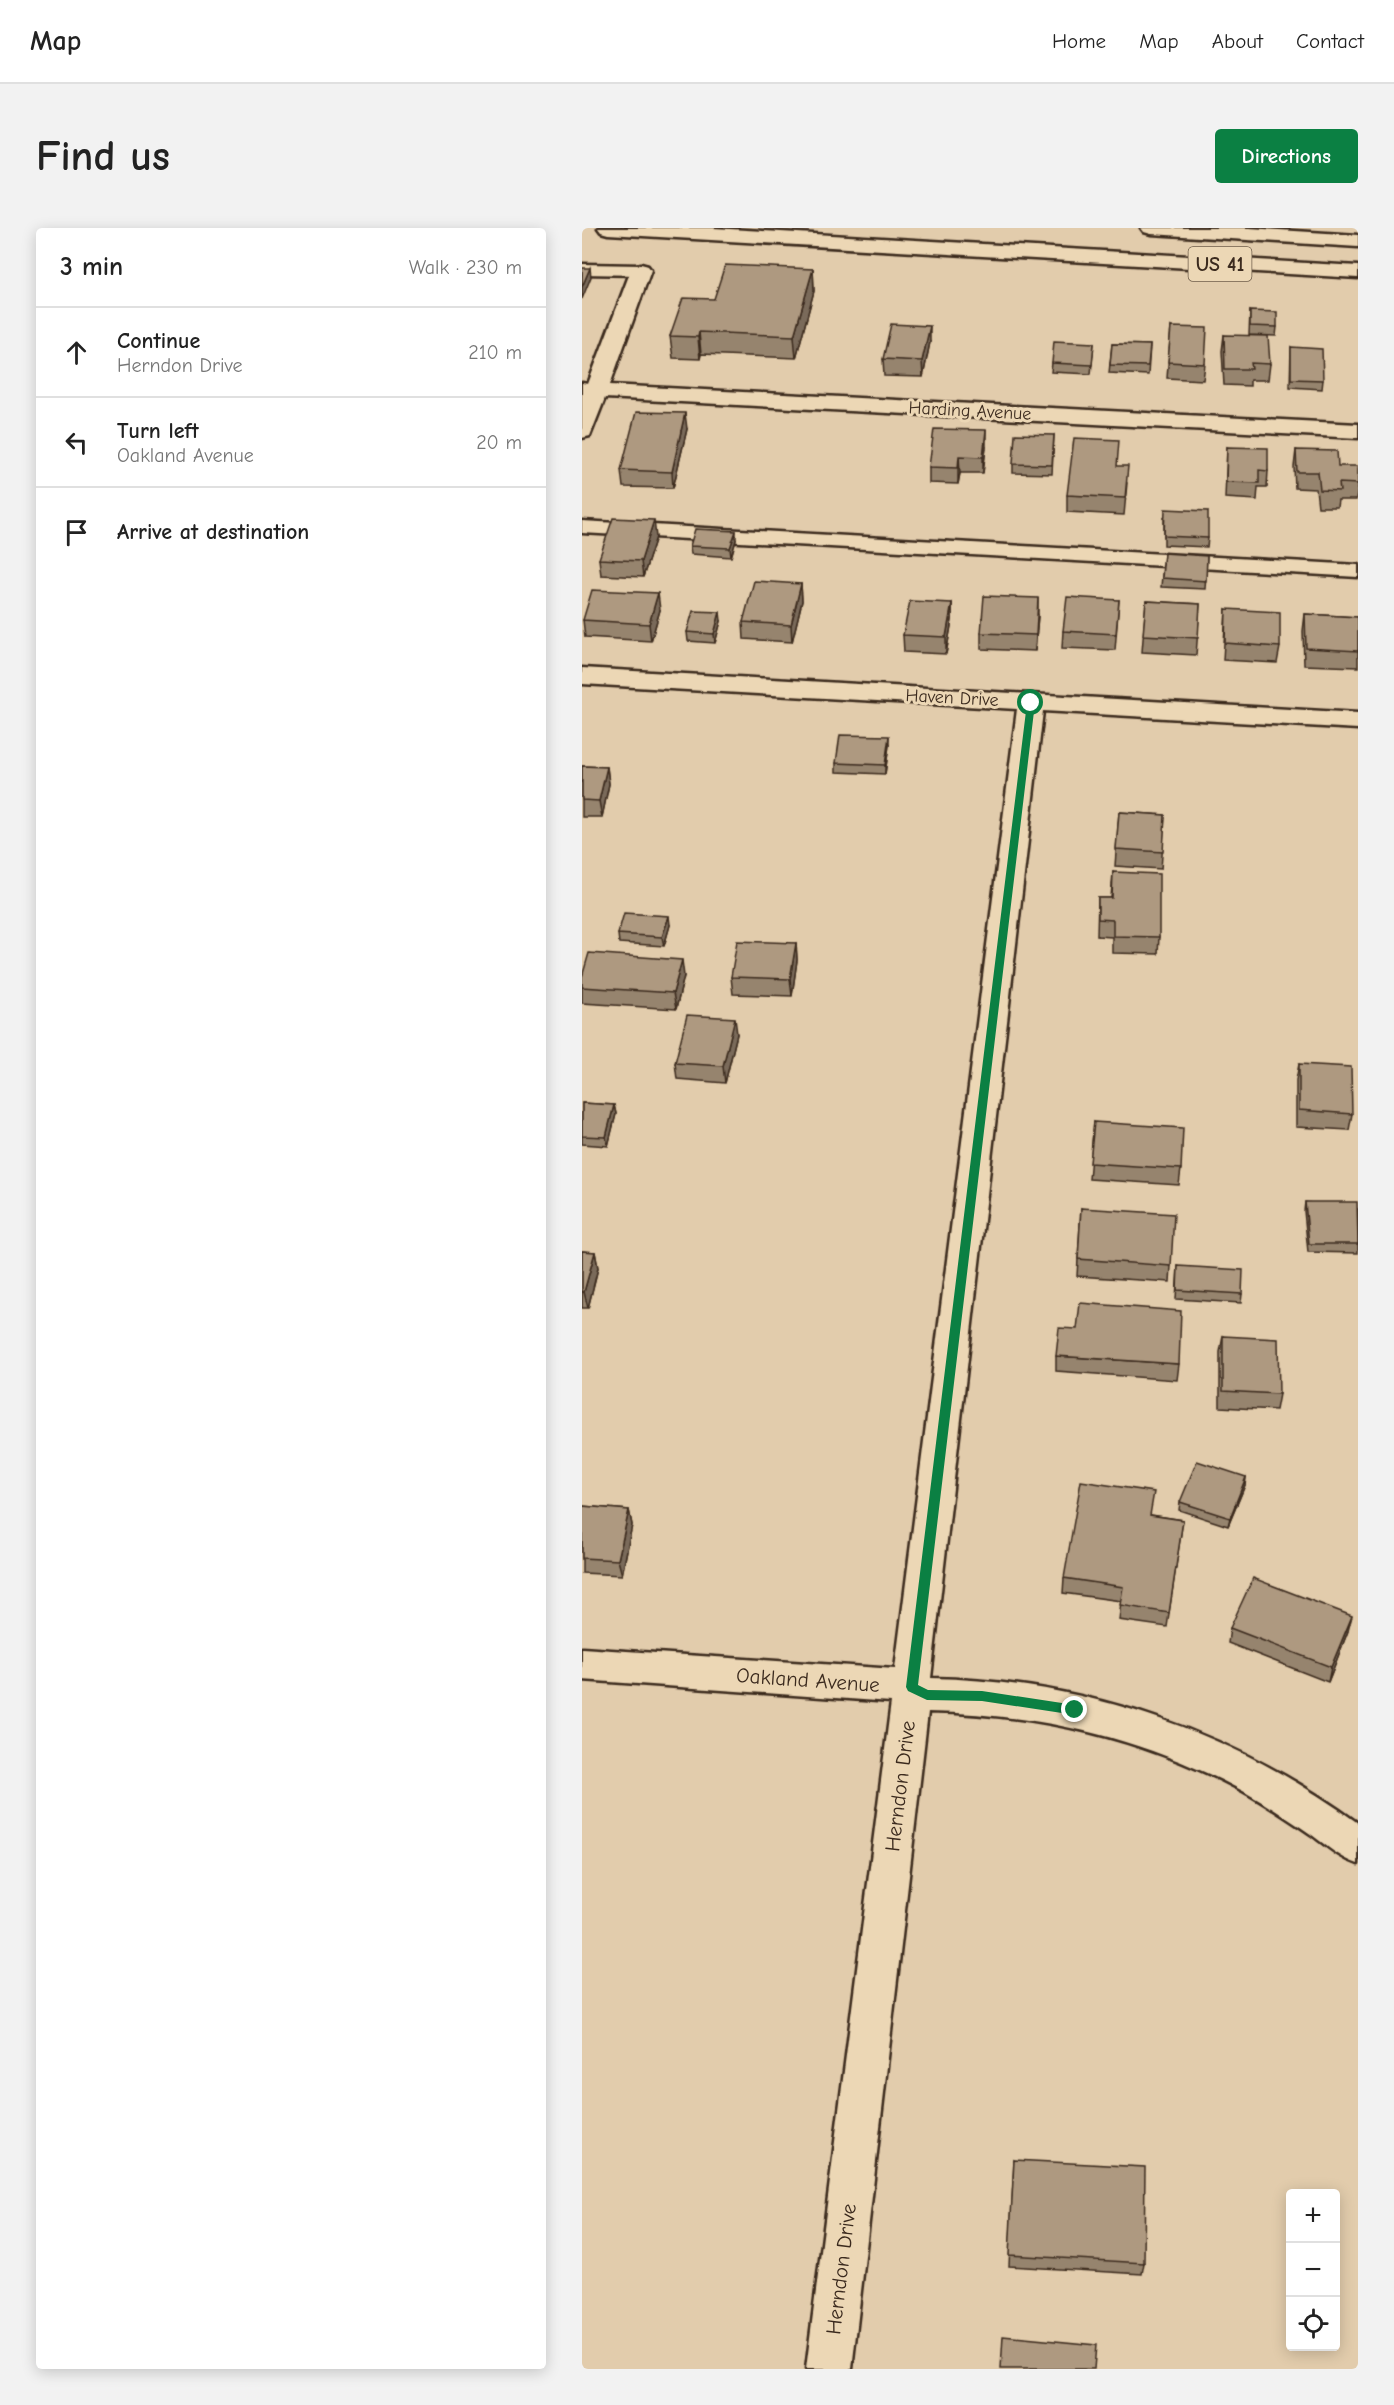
<!DOCTYPE html>
<meta charset="utf-8">
<style>
body{margin:0;font-family:"Comic Neue",sans-serif;background:#f2f2f2;color:#222}
.controls{position:absolute;right:18px;bottom:18px;display:grid;overflow:hidden;border-radius:6px;box-shadow:0 3px 15px #0003}
.controls button{width:54px;height:54px;display:grid;place-items:center;padding:0;border:0;border-bottom:2px solid #e0e0e0;background:#fff;color:#222;font:30px sans-serif}
.stop{position:absolute;width:18px;height:18px;margin:-14px;border:4px solid #0b8043;border-radius:50%;background:#fff}
.stop.end{background:#0b8043;border-color:#fff;box-shadow:0 2px 6px #0008}
.list{margin:0;padding:0;list-style:none}
h2{display:flex;justify-content:space-between;align-items:center;height:78px;margin:0;padding:0 24px;font-size:26px}
h2 small{font-size:20px;font-weight:400;color:#767676}
.list li{display:grid;grid-template-columns:39px 1fr auto;gap:18px;align-items:center;box-sizing:border-box;height:90px;padding:0 24px;border-top:2px solid #e0e0e0}
.list b{display:block;font-size:22px;white-space:nowrap}
.list p{margin:0;font-size:20px;white-space:nowrap;color:#767676}
.list em{font-size:20px;font-style:normal;color:#767676}
.icon{flex:none;width:33px;height:33px;fill:none;stroke:currentColor;stroke-width:2;stroke-linecap:round;stroke-linejoin:round}
.map{position:relative;flex:none;width:776px;height:2141px;overflow:hidden;border-radius:6px}
header{display:flex;align-items:center;gap:36px;box-sizing:border-box;height:84px;padding:0 30px;background:#fff;border-bottom:2px solid #e0e0e0}
header strong{font-size:28px}
nav{display:flex;gap:33px;margin-inline-start:auto;font-size:21px}
.intro{display:flex;align-items:center;justify-content:space-between;box-sizing:border-box;height:144px;padding:0 36px}
h1{margin:0;font-size:42px}
.button{padding:15px 27px;border-radius:6px;background:#0b8043;color:#fff;font-size:21px;font-weight:700}
main{display:flex;gap:36px;padding:0 36px}
aside{flex:1;background:#fff;border-radius:6px;box-shadow:0 3px 15px #0003}
.map>svg:first-child{display:block}
.lines{fill:none;stroke-linecap:round;stroke-linejoin:round}
.service-casing{stroke:#3b2a1e;stroke-width:5}
.minor-casing{stroke:#3b2a1e;stroke-width:5}
.trunk-casing{stroke:#3b2a1e;stroke-width:5}
.service{fill:#ecd7b5;fill-rule:evenodd}
.minor{fill:#ecd7b5;fill-rule:evenodd}
.trunk{fill:#ecd7b5;fill-rule:evenodd}
.wall{fill:#96846e;stroke:#3b2a1e;stroke-width:1.5}
.shaded-wall{fill:#7a6b5a;stroke:#3b2a1e;stroke-width:1.5}
.building{fill:#ae9980;stroke:#3b2a1e;stroke-width:1.5}
.route{fill:#0b8043}
.labels{text-anchor:middle;dominant-baseline:central;stroke-width:6;stroke-linejoin:round;paint-order:stroke}
.far-street-label{font-size:18px;fill:#3b2a1e;stroke:#ecd7b5}
.shield{fill:#ecd7b5;stroke:#705e4b;stroke-width:1.5}
.shield-label{font-size:20px;font-weight:bold;fill:#3b2a1e}
.street-label{font-size:21px;fill:#3b2a1e;stroke:#ecd7b5}
</style>
<header>
<strong>Map</strong>
<nav><a>Home</a><a>Map</a><a>About</a><a>Contact</a></nav>
</header>
<div class="intro"><h1>Find us</h1><a class="button">Directions</a></div>
<main>
<aside>
<h2>3 min<small>Walk · 230 m</small></h2>
<ul class="list">
<li><svg class="icon" aria-label="ahead" viewBox="0 0 24 24"><path d="M12 20V5M6 11l6-6 6 6"/></svg><div><b>Continue</b><p>Herndon Drive</p></div><em>210 m</em></li>
<li><svg class="icon" aria-label="left" viewBox="0 0 24 24"><path d="M17 20v-9H6M10 6l-5 5 5 5"/></svg><div><b>Turn left</b><p>Oakland Avenue</p></div><em>20 m</em></li>
<li><svg class="icon" aria-label="arrive" viewBox="0 0 24 24"><path d="M6 21V4h12l-3 4 3 4H6"/></svg><div><b>Arrive at destination</b></div></li>
</ul>
</aside>
<div class="map">
<svg width="776" height="2141" viewBox="0 0 776 2141">
<rect width="100%" height="100%" fill="#e2ccac"/>
<filter id="ink" filterUnits="userSpaceOnUse"><feTurbulence type="fractalNoise" baseFrequency=".0167" numOctaves="2"/><feDisplacementMap in="SourceGraphic" scale="12" xChannelSelector="R" yChannelSelector="G"/><feConvolveMatrix kernelMatrix="1 2 1 2 8 2 1 2 1" color-interpolation-filters="sRGB"/></filter>
<g filter="url(#ink)">
<g class="lines">
<!-- service casing -->
<g class="service-casing">
<g id="service">
<polygon points="0,36 59,37 65,38 68,42 65,46 59,47 0,46"/>
<polygon points="0,293 776,337 776,349 0,305"/>
</g>
</g>
<!-- minor casing -->
<g class="minor-casing">
<g id="minor">
<polygon points="59,36 66,38 69,42 28,157 776,196 776,210 23,170 8,208 0,210 0,155 6,156 49,42 52,38"/>
<path d="M0 440 776 485V501L461 483 349 1450C504 1453 651 1504 776 1595V1636C758 1630 745 1618 730 1607 708 1592 684 1576 661 1563 561 1510 458 1486 346 1484L270 2141H224L309 1474 0 1452V1420L313 1441 435 481 0 456Z"/>
</g>
</g>
<!-- trunk casing -->
<g class="trunk-casing">
<g id="trunk">
<polygon points="16,0 131,0 776,38 776,50 26,6 19,4"/>
<polygon points="559,0 667,0 776,7 776,19 569,6 562,4"/>
</g>
</g>
<!-- service -->
<use href="#service" class="service"/>
<!-- minor -->
<use href="#minor" class="minor"/>
<!-- trunk -->
<use href="#trunk" class="trunk"/>
</g>
<!-- wall -->
<g class="wall">
<polygon points="231,41 232,63 214,130 119,126 118,131 91,130 88,108 132,71"/>
<polygon points="668,83 695,99 694,108 667,107"/>
<polygon points="589,99 623,136 621,152 585,150"/>
<polygon points="642,107 688,136 686,152 668,152 668,158 642,157 640,123"/>
<polygon points="348,114 341,149 302,148 301,131"/>
<polygon points="512,115 509,146 469,144 470,135"/>
<polygon points="530,116 568,117 566,147 527,145"/>
<polygon points="709,119 741,152 740,161 708,159"/>
<polygon points="105,201 91,260 41,259 39,242"/>
<polygon points="472,207 470,246 431,245 431,236"/>
<polygon points="404,219 401,245 378,245 376,256 347,255 347,239"/>
<polygon points="645,219 686,243 685,259 676,259 675,272 643,270"/>
<polygon points="714,222 756,238 776,249 776,260 774,272 756,272 755,279 736,279 734,261 713,260 712,239"/>
<polygon points="535,238 545,255 542,287 485,284 485,267"/>
<polygon points="582,290 626,310 625,319 582,317"/>
<polygon points="74,309 61,349 19,347 17,331"/>
<polygon points="154,312 149,329 109,326 108,318"/>
<polygon points="582,325 625,328 623,361 579,359"/>
<polygon points="219,356 220,373 210,414 162,411 161,394"/>
<polygon points="537,372 533,422 480,420 481,403"/>
<polygon points="564,373 618,376 614,427 560,424"/>
<polygon points="370,375 370,392 364,426 322,424 321,407"/>
<polygon points="644,381 698,419 695,435 641,432"/>
<polygon points="78,382 69,413 3,409 1,392"/>
<polygon points="723,386 776,389 776,439 722,437 721,403"/>
<polygon points="456,387 453,423 399,421 399,405"/>
<polygon points="139,393 133,415 106,413 105,404"/>
<polygon points="307,517 303,546 254,544 254,535"/>
<polygon points="0,538 25,539 27,556 20,589 0,589"/>
<polygon points="537,584 583,587 579,641 533,638"/>
<polygon points="531,644 577,709 576,726 530,725 530,709 515,708 516,670 529,670"/>
<polygon points="88,697 82,718 37,715 36,706"/>
<polygon points="214,715 215,732 210,768 151,766 149,749"/>
<polygon points="102,748 94,781 0,775 0,749"/>
<polygon points="155,806 143,855 95,851 93,835"/>
<polygon points="717,836 770,886 767,902 714,899 714,852"/>
<polygon points="0,875 32,877 34,886 26,918 0,916"/>
<polygon points="512,894 599,941 597,957 507,951"/>
<polygon points="723,974 776,981 776,1025 726,1024 722,983"/>
<polygon points="499,980 589,1038 588,1054 495,1048"/>
<polygon points="0,1023 13,1024 16,1040 6,1080 0,1080"/>
<polygon points="596,1038 660,1066 659,1075 594,1071"/>
<polygon points="641,1108 697,1166 694,1182 638,1179 638,1124"/>
<polygon points="474,1128 597,1136 595,1152 474,1143"/>
<polygon points="664,1249 663,1257 646,1298 597,1282 598,1274"/>
<polygon points="0,1278 47,1282 50,1297 40,1347 0,1345"/>
<polygon points="569,1287 601,1292 585,1399 537,1392 539,1373 481,1365 482,1350"/>
<polygon points="648,1400 766,1403 746,1454 646,1415"/>
<polygon points="432,1932 562,2035 560,2046 427,2038"/>
</g>
<!-- shaded-wall -->
<g class="shaded-wall">
<polygon points="8,40 9,49 0,71 0,59"/>
<polygon points="231,41 232,63 214,130 212,108"/>
<polygon points="348,98 348,114 341,149 340,133"/>
<polygon points="117,104 119,126 118,131 116,109"/>
<polygon points="103,185 105,201 91,260 90,244"/>
<polygon points="404,202 404,219 401,245 401,229"/>
<polygon points="377,228 378,245 376,256 376,240"/>
<polygon points="72,292 74,309 61,349 59,333"/>
<polygon points="154,303 154,312 149,329 148,320"/>
<polygon points="219,356 220,373 210,414 209,397"/>
<polygon points="76,365 78,382 69,413 67,396"/>
<polygon points="456,370 456,387 453,423 454,407"/>
<polygon points="370,375 370,392 364,426 364,409"/>
<polygon points="138,384 139,393 133,415 132,406"/>
<polygon points="307,508 307,517 303,546 303,537"/>
<polygon points="25,539 27,556 20,589 17,573"/>
<polygon points="87,688 88,697 82,718 80,709"/>
<polygon points="214,715 215,732 210,768 208,751"/>
<polygon points="100,732 102,748 94,781 91,765"/>
<polygon points="153,790 155,806 143,855 141,838"/>
<polygon points="32,877 34,886 26,918 24,909"/>
<polygon points="13,1024 16,1040 6,1080 2,1064"/>
<polygon points="664,1249 663,1257 646,1298 648,1290"/>
<polygon points="47,1282 50,1297 40,1347 36,1332"/>
<polygon points="770,1388 766,1403 746,1454 749,1439"/>
</g>
<!-- building -->
<g class="building">
<polygon points="143,37 231,41 212,108 117,104 116,109 88,108 101,70 132,71"/>
<polygon points="0,40 8,40 0,59"/>
<polygon points="668,83 695,84 695,99 668,98"/>
<polygon points="309,96 348,98 340,133 301,131"/>
<polygon points="589,99 625,100 623,136 586,134"/>
<polygon points="642,107 686,108 688,136 669,135 670,141 643,141"/>
<polygon points="472,113 512,115 510,137 470,135"/>
<polygon points="530,116 568,117 566,138 528,137"/>
<polygon points="709,119 740,121 741,152 709,151"/>
<polygon points="54,184 103,185 90,244 39,242"/>
<polygon points="352,201 404,202 401,229 377,228 376,240 347,239"/>
<polygon points="433,206 472,207 470,237 431,236"/>
<polygon points="492,210 537,212 535,238 546,238 543,270 485,267"/>
<polygon points="645,219 686,220 686,243 677,242 677,255 644,254"/>
<polygon points="714,222 755,223 756,238 775,238 776,256 757,255 758,263 738,262 736,244 715,244"/>
<polygon points="583,281 626,283 626,310 582,308"/>
<polygon points="31,290 72,292 59,333 17,331"/>
<polygon points="113,301 154,303 148,320 108,318"/>
<polygon points="582,325 625,328 624,353 580,350"/>
<polygon points="172,353 219,356 209,397 161,394"/>
<polygon points="10,362 76,365 67,396 1,392"/>
<polygon points="402,368 456,370 454,407 399,405"/>
<polygon points="485,369 537,372 534,406 481,403"/>
<polygon points="328,373 370,375 364,409 321,407"/>
<polygon points="564,373 618,376 616,410 561,407"/>
<polygon points="644,381 698,384 698,419 643,415"/>
<polygon points="111,383 138,384 132,406 105,404"/>
<polygon points="723,386 776,389 776,423 724,420"/>
<polygon points="258,507 307,508 303,537 254,535"/>
<polygon points="0,538 25,539 17,573 0,572"/>
<polygon points="537,584 583,587 581,624 534,621"/>
<polygon points="531,644 577,646 577,709 531,708 531,692 516,691 516,670 530,670"/>
<polygon points="42,685 87,688 80,709 36,706"/>
<polygon points="155,713 214,715 208,751 149,749"/>
<polygon points="7,725 100,732 91,765 0,759 0,749"/>
<polygon points="105,787 153,790 141,838 93,835"/>
<polygon points="717,836 769,839 770,886 717,882"/>
<polygon points="0,875 32,877 24,909 0,908"/>
<polygon points="512,894 601,900 599,941 508,935"/>
<polygon points="723,974 775,974 776,1016 727,1016"/>
<polygon points="499,980 592,986 589,1038 496,1031"/>
<polygon points="0,1023 13,1024 2,1064 0,1064"/>
<polygon points="596,1038 661,1042 660,1066 595,1062"/>
<polygon points="498,1075 599,1083 597,1136 474,1128 477,1100 495,1101"/>
<polygon points="641,1108 696,1111 697,1166 641,1163"/>
<polygon points="615,1233 664,1249 648,1290 598,1274"/>
<polygon points="499,1253 572,1264 568,1287 601,1292 587,1385 538,1377 541,1359 482,1350"/>
<polygon points="0,1278 47,1282 36,1332 0,1330"/>
<polygon points="671,1350 770,1388 749,1439 648,1400"/>
<polygon points="432,1932 563,1939 562,2035 427,2027"/>
<polygon points="421,2108 514,2117 512,2141 419,2141"/>
</g>
</g>
<!-- route -->
<polygon class="route" points="449,473 453,475 336,1457 346,1462 400,1463 493,1477 499,1482 493,1487 400,1473 345,1472 326,1463 324,1459 445,475"/>
<g class="labels">
<!-- far-street labels -->
<g class="far-street-label">
<text transform="translate(388 183) rotate(3)">Harding Avenue</text>
<text transform="translate(370 470) rotate(3)">Haven Drive</text>
</g>
<!-- shield labels -->
<rect class="shield" x="606.5" y="19" width="63" height="34" rx="4.5"/>
<g class="shield-label">
<text x="638" y="36">US 41</text>
</g>
<!-- street labels -->
<g class="street-label">
<text transform="translate(226 1452) rotate(4)">Oakland Avenue</text>
<text transform="translate(318 1558) rotate(-83)">Herndon Drive</text>
<text transform="translate(259 2041) rotate(-83)">Herndon Drive</text>
</g>
</g>
</svg>
<div class="controls">
<button>+</button>
<button>−</button>
<button><svg class="icon" aria-label="locate" viewBox="0 0 24 24"><circle cx="12" cy="12" r="6"/><path d="M12 2v4M12 18v4M2 12h4M18 12h4"/></svg></button>
</div>
<div class="stop" style="left:449px;top:475px"></div>
<div class="stop end" style="left:493px;top:1482px"></div>
</div>
</main>
